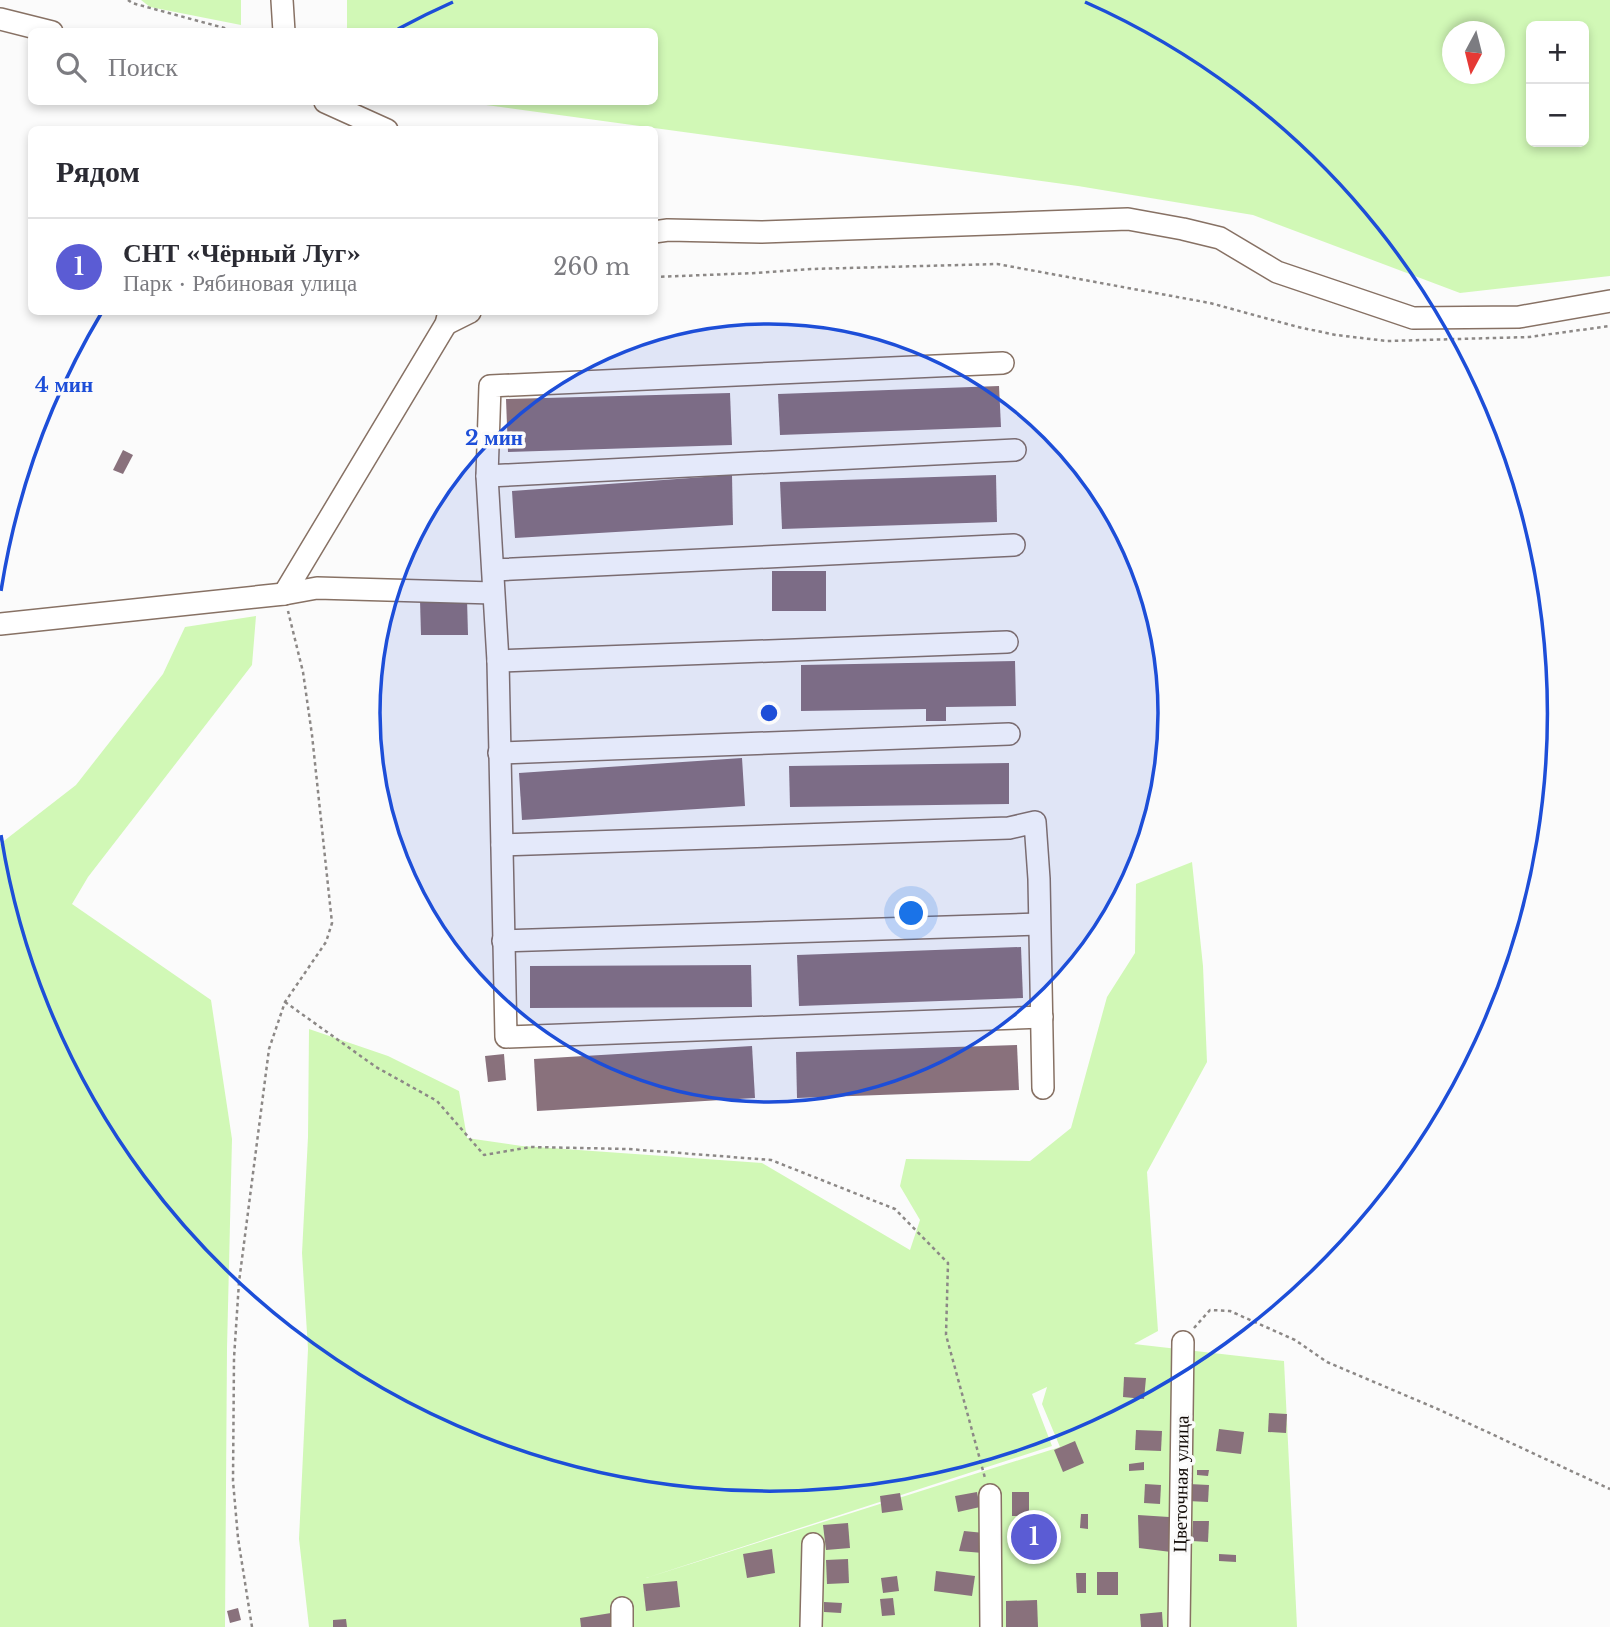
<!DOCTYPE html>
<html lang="ru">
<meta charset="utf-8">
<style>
body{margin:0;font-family:"Libre Baskerville",serif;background:#f2f2f3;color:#2b2b33}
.controls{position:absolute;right:21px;top:21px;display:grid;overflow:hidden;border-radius:10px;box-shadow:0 4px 10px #0003}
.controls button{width:63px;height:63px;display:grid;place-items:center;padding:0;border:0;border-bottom:2px solid #e1e1e2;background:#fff;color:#2b2b33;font:35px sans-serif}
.compass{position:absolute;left:1442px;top:21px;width:63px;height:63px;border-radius:50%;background:#fff;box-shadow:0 4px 10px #0003;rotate:187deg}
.you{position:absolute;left:912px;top:914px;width:24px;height:24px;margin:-18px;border:5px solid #fff;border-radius:50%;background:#1a73e8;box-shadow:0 0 0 10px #1a73e833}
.badge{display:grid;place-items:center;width:46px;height:46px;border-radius:50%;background:#5b5cd4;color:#fff;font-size:23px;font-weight:700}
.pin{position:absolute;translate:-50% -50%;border:4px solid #fff;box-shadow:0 2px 7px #0006}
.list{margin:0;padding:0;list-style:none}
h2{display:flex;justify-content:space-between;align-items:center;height:91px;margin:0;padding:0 28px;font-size:30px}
h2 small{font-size:23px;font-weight:400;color:#7c7c81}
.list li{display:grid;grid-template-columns:46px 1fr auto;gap:21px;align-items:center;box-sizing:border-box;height:98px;padding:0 28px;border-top:2px solid #e1e1e2}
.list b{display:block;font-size:26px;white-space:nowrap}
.list p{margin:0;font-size:23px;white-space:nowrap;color:#7c7c81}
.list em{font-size:23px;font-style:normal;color:#7c7c81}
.icon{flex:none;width:38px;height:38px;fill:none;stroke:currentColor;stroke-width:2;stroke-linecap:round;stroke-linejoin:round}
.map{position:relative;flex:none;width:1610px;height:1627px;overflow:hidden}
.search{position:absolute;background:#fff;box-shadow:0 4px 10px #0003;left:28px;top:28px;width:630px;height:77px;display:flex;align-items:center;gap:18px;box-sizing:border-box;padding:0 24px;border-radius:10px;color:#7c7c81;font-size:26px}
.panel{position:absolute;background:#fff;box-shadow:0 4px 10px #0003;left:28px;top:126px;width:630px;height:189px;border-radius:10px}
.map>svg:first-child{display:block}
.green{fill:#d1f8b6;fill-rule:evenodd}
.building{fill:#89717c}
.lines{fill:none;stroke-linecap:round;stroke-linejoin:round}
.minor-casing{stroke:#877164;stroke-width:24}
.path{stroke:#8c8886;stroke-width:2.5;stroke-dasharray:3.5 3.5;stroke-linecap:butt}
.minor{stroke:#fff;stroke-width:21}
.ring{fill:none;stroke:#1d4ed8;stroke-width:3.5}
.labels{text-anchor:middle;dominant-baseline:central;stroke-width:7;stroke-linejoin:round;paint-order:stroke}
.street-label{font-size:19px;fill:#110905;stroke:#fbfbfb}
.centre{fill:#1d4ed8;stroke:#fbfbfb;stroke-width:3.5}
.ring-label{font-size:21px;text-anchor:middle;font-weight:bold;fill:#1d4ed8;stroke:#fbfbfb;stroke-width:7;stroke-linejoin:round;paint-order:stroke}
</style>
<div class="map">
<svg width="1610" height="1627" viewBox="0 0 1610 1627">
<rect width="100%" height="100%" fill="#fbfbfb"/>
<!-- green -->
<g class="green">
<polygon points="141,0 241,0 241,25 150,7"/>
<path d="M347 0H1610V276L1460 293 1253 215 1078 186 464 102H654V32L347 31ZM1531 26H1584V142H1531ZM1452 32H1494V74H1452Z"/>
<polygon points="256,616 252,665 88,877 72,904 211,1000 232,1139 227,1349 225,1627 0,1627 0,844 76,785 163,674 185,627"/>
<path d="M1192 862 1203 966 1207 1062 1147 1172 1158 1331 1134 1344 1284 1361 1297 1627H309L299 1539 308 1349 302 1253 308 1137 309 1029 388 1056 459 1091 467 1138 522 1146 762 1163 910 1250 920 1220 900 1186 906 1159 1030 1161 1071 1128 1107 997 1135 953 1136 884ZM1047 1387 1042 1404 1060 1447 646 1578 1052 1446 1032 1394Z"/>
</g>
<!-- building -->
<g class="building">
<polygon points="999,386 1001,427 780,435 778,394"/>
<polygon points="730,393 732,445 508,452 506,399"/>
<polygon points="123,450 133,455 123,474 113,470"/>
<polygon points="732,475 733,525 515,538 512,491"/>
<polygon points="996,475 997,522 782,529 780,482"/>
<rect x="772" y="571" width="54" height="40"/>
<polygon points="467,599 468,635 421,635 420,600"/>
<polygon points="1015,661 1016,706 946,707 946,721 926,721 926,709 801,711 801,665"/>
<polygon points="742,758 745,806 522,820 519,773"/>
<polygon points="1009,763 1009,804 790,807 789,766"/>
<polygon points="1021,947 1023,998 799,1006 797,955"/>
<polygon points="751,965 752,1007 530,1008 530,966"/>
<polygon points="1017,1045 1019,1090 797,1098 796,1052"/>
<polygon points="752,1046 755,1098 537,1111 534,1059"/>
<polygon points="504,1054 506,1080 488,1082 485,1056"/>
<polygon points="1124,1377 1146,1378 1144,1399 1123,1397"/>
<polygon points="1269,1413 1287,1414 1286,1433 1268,1432"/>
<polygon points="1219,1429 1244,1432 1241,1454 1216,1451"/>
<polygon points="1136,1430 1162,1431 1161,1451 1135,1450"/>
<polygon points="1075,1441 1084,1463 1063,1472 1054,1450"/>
<polygon points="1144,1462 1144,1470 1129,1471 1129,1464"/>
<polygon points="1197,1470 1209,1470 1208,1476 1197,1475"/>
<polygon points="1145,1484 1161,1485 1160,1504 1144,1503"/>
<polygon points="1189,1484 1209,1485 1208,1502 1188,1501"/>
<polygon points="977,1492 980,1507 958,1512 955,1496"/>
<rect x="1012" y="1492" width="17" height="24"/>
<polygon points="900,1493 903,1510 882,1513 880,1496"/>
<polygon points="1081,1514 1088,1514 1088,1529 1080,1528"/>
<polygon points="1138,1515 1169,1517 1171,1552 1139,1548"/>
<polygon points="1193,1521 1209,1521 1208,1542 1192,1541"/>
<polygon points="848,1523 850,1548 826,1550 823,1525"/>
<polygon points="1027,1527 1028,1547 1010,1547 1010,1528"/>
<polygon points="964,1531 984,1533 983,1553 959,1551"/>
<polygon points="772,1549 775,1573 747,1578 743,1554"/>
<polygon points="1219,1554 1236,1555 1236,1562 1219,1561"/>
<polygon points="848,1559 849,1583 827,1584 826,1560"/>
<polygon points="936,1571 975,1576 972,1596 934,1591"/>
<rect x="1097" y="1572" width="21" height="23"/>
<polygon points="1076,1573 1086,1573 1086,1593 1077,1593"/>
<polygon points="897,1576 899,1591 883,1593 881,1578"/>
<polygon points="677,1581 680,1607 646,1611 643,1584"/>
<polygon points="893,1598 895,1615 882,1616 880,1599"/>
<polygon points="1037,1600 1038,1627 1006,1627 1006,1601"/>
<polygon points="824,1602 842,1603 841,1613 824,1612"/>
<polygon points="238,1608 241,1620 230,1623 227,1611"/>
<polygon points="1162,1612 1163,1627 1141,1627 1140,1614"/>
<polygon points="611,1613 613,1627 581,1627 580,1618"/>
<polygon points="346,1619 347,1627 333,1627 333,1620"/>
</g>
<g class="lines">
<!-- minor casing -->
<g class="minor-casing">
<g id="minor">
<polyline points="282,0 284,32"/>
<polyline points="0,19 52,32"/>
<polyline points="325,102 387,130"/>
<polyline points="654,232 668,230 761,232 1128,219 1183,229 1220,238 1277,272 1413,318 1519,317 1610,301"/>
<polyline points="446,324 470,312"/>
<polyline points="1003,363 490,386 487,476 498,661 506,1037 1042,1017"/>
<polyline points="487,476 1015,450"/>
<polyline points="494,570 1014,545"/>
<polyline points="284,594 446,324 449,312"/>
<polyline points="0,624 284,594 317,588 493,593"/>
<polyline points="498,661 1007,642"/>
<polyline points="499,753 1009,734"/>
<polyline points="502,845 1009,828 1035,822 1039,879 1043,1088"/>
<polyline points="503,941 1039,924"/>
<polyline points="990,1495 991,1627"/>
<polyline points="622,1627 622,1608"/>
<polyline points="811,1627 813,1544"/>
<polyline points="1179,1627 1183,1342"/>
</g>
</g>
<!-- path -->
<g class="path">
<polyline points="128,0 132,3 239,32"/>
<polyline points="654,277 756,273 811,269 997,264 1210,303 1298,327 1336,335 1387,341 1529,337 1610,326"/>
<polyline points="285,1002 376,1067 437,1101 484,1155 531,1147 628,1149 771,1160 895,1209 948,1263 946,1335 985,1478"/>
<polyline points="1194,1328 1210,1310 1230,1311 1295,1340 1327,1362 1440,1410 1610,1489"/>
<polyline points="252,1627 238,1538 233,1481 234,1358 239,1282 269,1049 285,1002 326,942 332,923 312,735 303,672 288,611"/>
</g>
<!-- minor -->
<use href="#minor" class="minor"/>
</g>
<!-- distance rings -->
<circle cx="769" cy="713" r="389" fill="#1d4ed8" fill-opacity=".12"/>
<g class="ring">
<circle cx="769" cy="713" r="389"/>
<path d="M1 591A778 778 0 0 1 102 312M398 29A778 778 0 0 1 453 2M1085 2A778 778 0 1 1 1 835"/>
</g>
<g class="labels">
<!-- street labels -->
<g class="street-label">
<text transform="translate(1181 1484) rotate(-89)">Цветочная улица</text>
</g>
</g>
<circle cx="769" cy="713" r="10" class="centre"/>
<g class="ring-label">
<text x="64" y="392">4 мин</text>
<text x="494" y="445">2 мин</text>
</g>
</svg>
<div class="controls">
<button>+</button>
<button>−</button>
</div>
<svg class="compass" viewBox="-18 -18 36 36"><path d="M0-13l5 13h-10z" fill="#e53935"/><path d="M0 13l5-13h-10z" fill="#7c7c81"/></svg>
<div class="you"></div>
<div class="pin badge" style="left:1034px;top:1537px">1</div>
<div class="search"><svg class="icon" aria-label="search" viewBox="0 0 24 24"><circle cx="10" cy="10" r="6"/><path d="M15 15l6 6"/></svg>Поиск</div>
<section class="panel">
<h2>Рядом<small></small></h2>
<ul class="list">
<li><span class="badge">1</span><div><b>СНТ «Чёрный Луг»</b><p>Парк · Рябиновая улица</p></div><em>260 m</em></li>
</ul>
</section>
</div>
